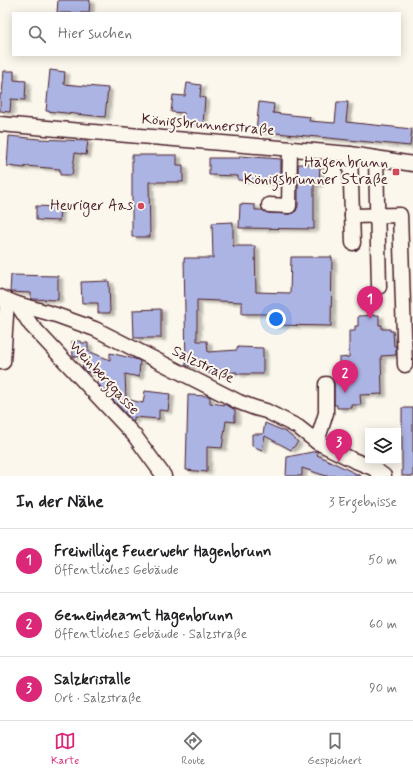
<!DOCTYPE html>
<html lang="de">
<meta charset="utf-8">
<style>
body{margin:0;font-family:Mynerve,sans-serif;background:#f6f6f6;color:#202124}
.controls{position:absolute;right:12px;bottom:12px;display:grid;overflow:hidden;border-radius:0px;box-shadow:0 2px 10px #0003}
.controls button{width:36px;height:36px;display:grid;place-items:center;padding:0;border:0;border-bottom:1px solid #e0e0e0;background:#fff;color:#202124;font:20px sans-serif}
.you{position:absolute;left:276px;top:319px;width:14px;height:14px;margin:-10px;border:3px solid #fff;border-radius:50%;background:#1a73e8;box-shadow:0 0 0 6px #1a73e833}
.badge{display:grid;place-items:center;width:26px;height:26px;border-radius:50%;background:#db2777;color:#fff;font-size:13px;font-weight:700}
.pin{position:absolute;translate:-50% -33px;filter:drop-shadow(0 1px 2px #0008)}
.pin::after{content:'';position:absolute;top:21px;width:14px;height:12px;background:inherit;clip-path:polygon(0 0,100% 0,50% 100%)}
.list{margin:0;padding:0;list-style:none}
h2{display:flex;justify-content:space-between;align-items:center;height:52px;margin:0;padding:0 16px;font-size:17px}
h2 small{font-size:13px;font-weight:400;color:#757577}
.list li{display:grid;grid-template-columns:26px 1fr auto;gap:12px;align-items:center;box-sizing:border-box;height:64px;padding:0 16px;border-top:1px solid #e0e0e0}
.list b{display:block;font-size:15px;white-space:nowrap}
.list p{margin:0;font-size:13px;white-space:nowrap;color:#757577}
.list em{font-size:13px;font-style:normal;color:#757577}
.icon{flex:none;width:22px;height:22px;fill:none;stroke:currentColor;stroke-width:2;stroke-linecap:round;stroke-linejoin:round}
.map{position:relative;flex:none;width:413px;height:476px;overflow:hidden}
.search{position:absolute;background:#fff;box-shadow:0 2px 10px #0003;left:12px;right:12px;top:12px;height:44px;display:flex;align-items:center;gap:10px;box-sizing:border-box;padding:0 14px;border-radius:0px;color:#757577;font-size:15px}
.sheet{height:244px;background:#fff}
nav{display:flex;justify-content:space-around;align-items:center;box-sizing:border-box;height:56px;border-top:1px solid #e0e0e0;background:#fff;font-size:11px;color:#757577}
nav a{display:grid;justify-items:center;gap:2px}
nav .on{color:#db2777}
.map>svg:first-child{display:block}
.building{fill:#acb4e4;stroke:#4a1f2b;filter:url(#shadow)}
.lines{fill:none;stroke-linecap:round;stroke-linejoin:round}
.minor-casing{stroke:#4a1f2b;stroke-width:17}
.minor{stroke:#fbf7ec;stroke-width:14}
.poi-dot{fill:#d1495b;stroke:#fbf7ec;stroke-width:1.5}
.labels{text-anchor:middle;dominant-baseline:central;stroke-width:4;stroke-linejoin:round;paint-order:stroke}
.street-label{font-size:15px;fill:#4a1f2b;stroke:#fbf7ec}
.poi-label{font-size:15px;fill:#4a1f2b;stroke:#fbf7ec;text-anchor:end}
</style>
<div class="map">
<svg width="413" height="476" viewBox="0 0 413 476">
<defs>
<filter id="shadow"><feDropShadow dx="4.5" dy="2.5" stdDeviation="1" flood-color="#0004"/></filter>
</defs>
<rect width="100%" height="100%" fill="#fbf7ec"/>
<filter id="ink" filterUnits="userSpaceOnUse"><feTurbulence type="fractalNoise" baseFrequency=".025" numOctaves="2"/><feDisplacementMap in="SourceGraphic" scale="8" xChannelSelector="R" yChannelSelector="G"/><feConvolveMatrix kernelMatrix="1 2 1 2 8 2 1 2 1" color-interpolation-filters="sRGB"/></filter>
<g filter="url(#ink)">
<!-- building -->
<g class="building">
<polygon points="58,0 90,0 89,13 57,13"/>
<polygon points="50,70 65,72 64,84 108,88 105,117 46,111"/>
<polygon points="4,71 14,71 14,80 26,81 25,100 11,99 10,112 0,111 0,94 2,94"/>
<polygon points="187,83 201,85 200,97 205,98 203,125 183,123 184,113 171,112 173,95 185,96"/>
<polygon points="259,102 274,104 273,113 310,117 309,121 335,123 337,102 348,102 346,122 412,129 410,146 256,131"/>
<polygon points="9,136 39,139 88,141 86,155 75,153 72,175 60,175 60,169 25,166 25,168 7,166"/>
<polygon points="132,155 177,155 177,165 183,165 183,182 149,182 150,237 132,237"/>
<polygon points="240,156 281,159 281,183 238,180 238,176 209,175 209,158 240,158"/>
<polygon points="298,164 320,164 319,184 314,184 314,229 239,228 240,204 255,205 255,210 262,210 269,213 289,214 296,211 298,206"/>
<polygon points="36,206 60,207 59,221 36,220"/>
<polygon points="233,222 233,246 255,246 256,292 290,293 291,257 332,257 331,326 272,325 272,314 242,314 242,302 197,300 197,341 207,341 208,352 237,350 237,347 263,348 263,374 237,374 237,372 209,374 209,366 186,366 184,258 213,258 212,223"/>
<polygon points="11,275 58,276 58,300 32,299 31,299 31,293 10,292"/>
<polygon points="109,281 110,313 98,313 98,303 82,303 81,282"/>
<polygon points="161,309 161,338 134,338 133,310"/>
<polygon points="379,315 379,325 382,325 382,329 390,329 390,331 393,331 394,346 396,346 396,355 381,356 382,394 360,395 361,405 352,405 352,408 337,408 337,405 334,405 334,384 333,379 339,379 339,358 349,357 349,331 355,331 355,326 358,326 358,316"/>
<polygon points="72,341 81,341 82,343 88,343 88,351 110,360 110,353 135,359 140,361 139,377 125,374 126,399 143,403 145,391 170,394 168,411 159,410 159,419 134,417 134,422 110,397 109,392 106,392 98,384 98,376 85,371 82,367 86,356 73,357"/>
<polygon points="188,395 208,396 210,397 210,403 227,405 235,410 235,422 226,421 222,448 207,447 207,472 186,470"/>
<rect x="402" y="408" width="11" height="68"/>
<polygon points="265,423 286,432 298,442 291,450 265,436 262,450 252,446 252,434 263,434"/>
<polygon points="317,451 318,452 317,455 361,476 326,476 302,468 302,476 286,476 287,457"/>
</g>
<g class="lines">
<!-- minor casing -->
<g class="minor-casing">
<g id="minor">
<polyline points="0,124 350,154 413,164"/>
<polyline points="350,154 353,243"/>
<polyline points="376,158 379,287"/>
<polyline points="269,205 289,206 290,149"/>
<polyline points="352,216 400,215 405,365"/>
<polyline points="0,297 17,304 56,315 95,329 239,402 255,408 266,411 298,427 317,442 353,460 373,468 384,476"/>
<polyline points="17,304 31,325 134,435 164,476"/>
<polyline points="0,362 3,362 7,300"/>
<polyline points="317,442 326,413 326,384"/>
</g>
</g>
<!-- minor -->
<use href="#minor" class="minor"/>
</g>
</g>
<!-- markers -->
<g class="poi-dot">
<rect x="392" y="168" width="8" height="8" rx="2"/>
<circle cx="141" cy="206" r="4"/>
</g>
<g class="labels">
<!-- street labels -->
<g class="street-label">
<text transform="translate(208 125) rotate(5)">Königsbrunnerstraße</text>
<text transform="translate(203 365) rotate(26)">Salzstraße</text>
<text transform="translate(104 378) rotate(47)">Weinberggasse</text>
</g>
<!-- poi labels -->
<g class="poi-label">
<text x="388" y="163">Hagenbrunn<tspan x="388" dy="17">Königsbrunner Straße</tspan></text>
<text x="133" y="206">Heuriger Aas</text>
</g>
</g>
</svg>
<div class="controls">
<button><svg class="icon" aria-label="layers" viewBox="0 0 24 24"><path d="M12 4l9 5-9 5-9-5zM3 14l9 5 9-5"/></svg></button>
</div>
<div class="you"></div>
<div class="pin badge" style="left:370px;top:319px">1</div>
<div class="pin badge" style="left:345px;top:393px">2</div>
<div class="pin badge" style="left:339px;top:462px">3</div>
<div class="search"><svg class="icon" aria-label="search" viewBox="0 0 24 24"><circle cx="10" cy="10" r="6"/><path d="M15 15l6 6"/></svg>Hier suchen</div>
</div>
<section class="sheet">
<h2>In der Nähe<small>3 Ergebnisse</small></h2>
<ul class="list">
<li><span class="badge">1</span><div><b>Freiwillige Feuerwehr Hagenbrunn</b><p>Öffentliches Gebäude</p></div><em>50 m</em></li>
<li><span class="badge">2</span><div><b>Gemeindeamt Hagenbrunn</b><p>Öffentliches Gebäude · Salzstraße</p></div><em>60 m</em></li>
<li><span class="badge">3</span><div><b>Salzkristalle</b><p>Ort · Salzstraße</p></div><em>90 m</em></li>
</ul>
</section>
<nav>
<a class="on"><svg class="icon" aria-label="map" viewBox="0 0 24 24"><path d="M3 6l6-2 6 2 6-2v14l-6 2-6-2-6 2zM9 4v14M15 6v14"/></svg>Karte</a>
<a><svg class="icon" aria-label="directions" viewBox="0 0 24 24"><path d="M12 3l9 9-9 9-9-9zM9 14v-3h6M13 9l2 2-2 2"/></svg>Route</a>
<a><svg class="icon" aria-label="saved" viewBox="0 0 24 24"><path d="M7 4h10v16l-5-4-5 4z"/></svg>Gespeichert</a>
</nav>
